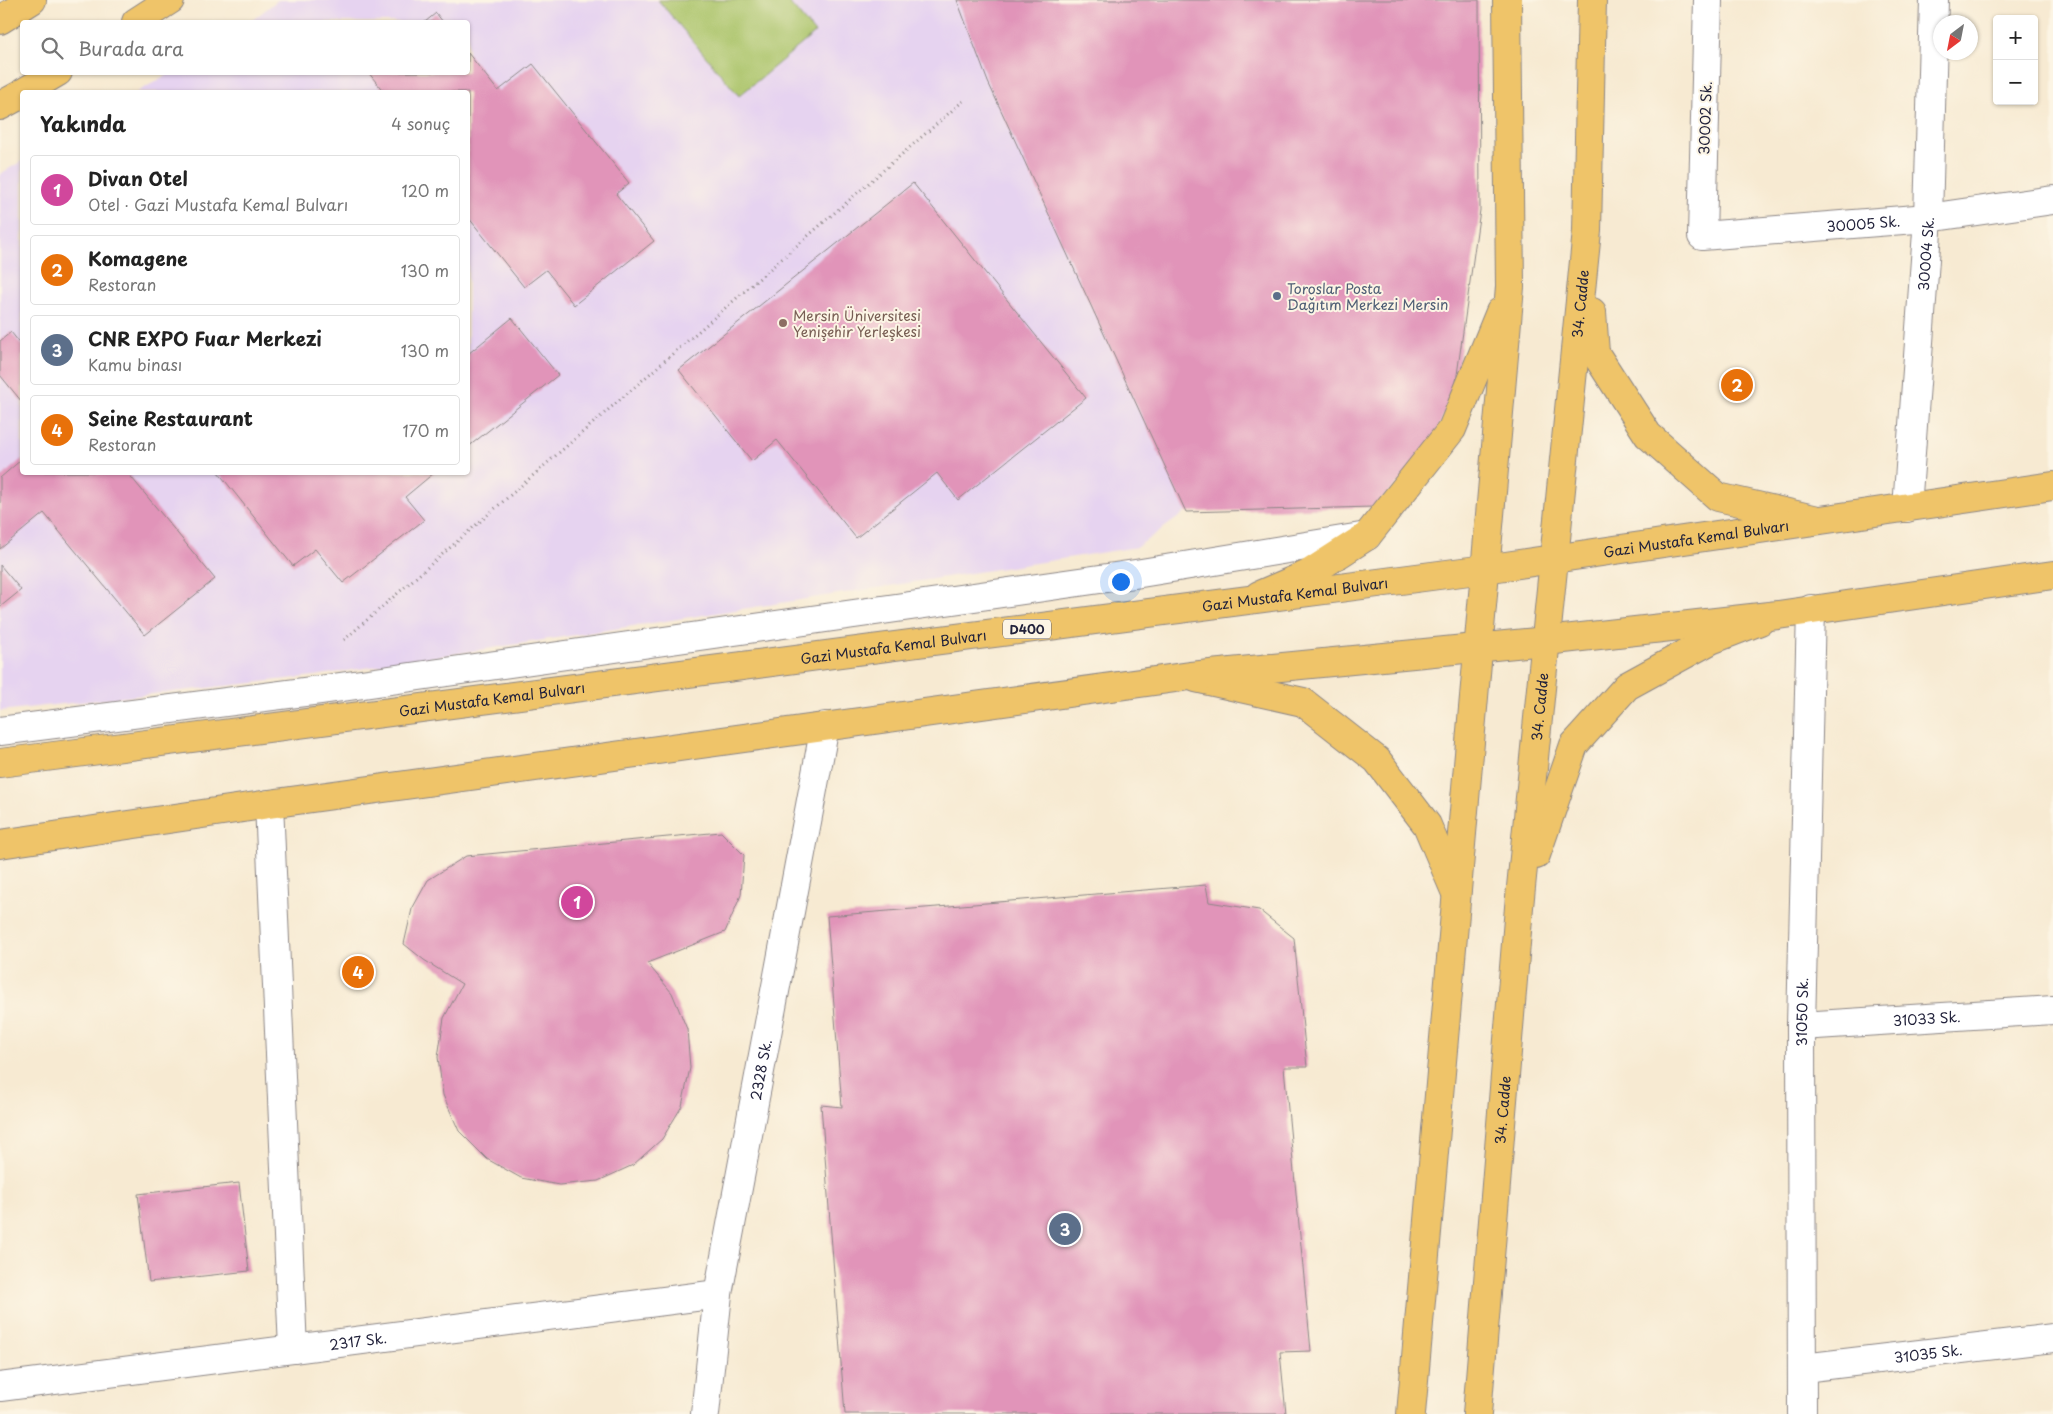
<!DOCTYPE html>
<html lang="tr">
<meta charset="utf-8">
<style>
body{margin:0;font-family:"Playpen Sans",sans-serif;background:#f2f2f2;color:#222}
.controls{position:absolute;right:15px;top:15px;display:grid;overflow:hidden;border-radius:5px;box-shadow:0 1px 4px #0004}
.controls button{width:45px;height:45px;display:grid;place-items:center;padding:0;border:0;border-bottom:1px solid #e0e0e0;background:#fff;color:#222;font:25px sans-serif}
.compass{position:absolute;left:1933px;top:15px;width:45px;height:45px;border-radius:50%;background:#fff;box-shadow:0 1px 4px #0004;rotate:212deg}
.you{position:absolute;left:1120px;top:581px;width:18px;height:18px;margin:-12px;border:4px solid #fff;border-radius:50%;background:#1a73e8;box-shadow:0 0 0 8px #1a73e833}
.badge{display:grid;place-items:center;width:32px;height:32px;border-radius:50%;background:#1a73e8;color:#fff;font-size:16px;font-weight:700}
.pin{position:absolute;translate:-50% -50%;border:2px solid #fff;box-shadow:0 1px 5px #0006}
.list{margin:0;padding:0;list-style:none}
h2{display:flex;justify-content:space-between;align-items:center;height:65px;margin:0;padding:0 20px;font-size:21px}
h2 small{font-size:16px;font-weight:400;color:#767676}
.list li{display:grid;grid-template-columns:32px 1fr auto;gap:15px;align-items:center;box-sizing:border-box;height:70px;margin:0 10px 10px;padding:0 10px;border:1px solid #e0e0e0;border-radius:5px}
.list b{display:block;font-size:19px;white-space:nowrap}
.list p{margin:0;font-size:16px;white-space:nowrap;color:#767676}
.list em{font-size:16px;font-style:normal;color:#767676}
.icon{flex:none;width:28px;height:28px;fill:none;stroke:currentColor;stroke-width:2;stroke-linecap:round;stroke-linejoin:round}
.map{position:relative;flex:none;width:2053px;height:1414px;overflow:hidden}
.search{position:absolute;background:#fff;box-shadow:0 1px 4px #0004;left:20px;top:20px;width:450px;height:55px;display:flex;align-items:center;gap:12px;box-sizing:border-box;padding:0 18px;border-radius:5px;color:#767676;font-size:19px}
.panel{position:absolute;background:#fff;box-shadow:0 1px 4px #0004;left:20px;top:90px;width:450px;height:385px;border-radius:5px}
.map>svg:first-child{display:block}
.built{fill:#e6d3f0}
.green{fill:#abc46a;stroke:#667352}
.building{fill:#e194b9}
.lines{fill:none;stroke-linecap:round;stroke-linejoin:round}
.minor-casing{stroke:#8c8686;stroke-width:30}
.major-casing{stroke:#8c8686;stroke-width:30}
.highway-casing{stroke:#8c8686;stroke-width:30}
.path{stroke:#8c8686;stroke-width:3;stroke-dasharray:1 4;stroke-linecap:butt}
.minor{stroke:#fff;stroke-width:28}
.major{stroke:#efc469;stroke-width:28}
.highway{stroke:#efc469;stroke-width:28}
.service-dot{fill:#5c6f8a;stroke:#fcf5e5;stroke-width:2}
.education-dot{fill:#8d6e63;stroke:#fcf5e5;stroke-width:2}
.labels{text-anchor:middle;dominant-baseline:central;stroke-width:4;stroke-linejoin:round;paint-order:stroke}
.shield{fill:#fcf5e5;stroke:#63616e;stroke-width:1}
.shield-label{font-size:12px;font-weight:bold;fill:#22223b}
.street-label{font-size:14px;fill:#22223b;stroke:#fcf5e5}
.service-label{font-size:14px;fill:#4e5e75;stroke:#fcf5e5;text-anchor:start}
.education-label{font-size:14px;fill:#785e54;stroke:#fcf5e5;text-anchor:start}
</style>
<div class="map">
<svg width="2053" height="1414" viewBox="0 0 2053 1414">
<rect width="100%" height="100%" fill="#fcf5e5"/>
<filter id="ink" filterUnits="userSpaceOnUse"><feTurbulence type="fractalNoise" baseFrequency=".02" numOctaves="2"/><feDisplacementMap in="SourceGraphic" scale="10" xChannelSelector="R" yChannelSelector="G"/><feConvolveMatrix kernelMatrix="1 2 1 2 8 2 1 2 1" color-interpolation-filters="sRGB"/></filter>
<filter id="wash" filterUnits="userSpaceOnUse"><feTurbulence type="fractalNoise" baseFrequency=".0096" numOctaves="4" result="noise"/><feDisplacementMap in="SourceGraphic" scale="20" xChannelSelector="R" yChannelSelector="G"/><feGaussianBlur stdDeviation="1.12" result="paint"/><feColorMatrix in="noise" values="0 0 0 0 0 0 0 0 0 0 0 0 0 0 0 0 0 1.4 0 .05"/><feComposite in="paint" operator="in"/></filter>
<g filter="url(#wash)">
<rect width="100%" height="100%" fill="#f7ead2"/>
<!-- built -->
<polygon class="built" points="278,0 957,0 988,82 1186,512 1137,547 314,676 0,711 0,174 22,161 22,472 468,472 468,92 137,92 171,73 468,72 468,22 250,22"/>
<!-- green -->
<polygon class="green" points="658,0 787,0 815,33 739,96"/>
<g id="blocks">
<!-- building -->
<g class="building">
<polygon points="957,0 1479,0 1480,210 1456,382 1437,432 1417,465 1373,507 1186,512 988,82"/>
<polygon points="436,13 443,22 425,22"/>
<polygon points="468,53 498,91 533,64 629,183 616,194 654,241 574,305 546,270 524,287 468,217 468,92 384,92 368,72 468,72"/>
<polygon points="913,183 1086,398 958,500 937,473 856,538 777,440 752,461 679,370"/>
<polygon points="512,318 558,375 468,447 468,354"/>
<polygon points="11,332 22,346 22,402 0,375 0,341"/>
<polygon points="22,459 22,472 127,472 215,579 145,635 44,513 0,549 0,478"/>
<polygon points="218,472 435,472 405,497 424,520 343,583 315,549 293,566"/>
<polygon points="0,565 21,590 0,607"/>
<polygon points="721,832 744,855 741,895 725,932 647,963 672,993 687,1029 690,1068 682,1106 662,1139 633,1165 598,1181 559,1185 521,1178 487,1159 459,1131 443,1095 438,1057 444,1018 462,984 424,960 404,944 412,909 428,880 466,856"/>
<polygon points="1206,885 1209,902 1259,910 1294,938 1307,1067 1284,1067 1311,1351 1280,1352 1286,1414 845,1414 821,1105 842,1107 827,916"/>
<polygon points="239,1183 249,1271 149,1282 138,1194"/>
</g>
</g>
</g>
<g filter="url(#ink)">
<use href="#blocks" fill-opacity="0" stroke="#8c8686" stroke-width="1"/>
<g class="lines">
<!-- minor casing -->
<g class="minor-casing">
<g id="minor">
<path id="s1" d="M1708 0 1702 236 1928 218 2053 200"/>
<path id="s2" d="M1907 508 1928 218 1934 0"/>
<polyline points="0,731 320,690 1135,574 1367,536"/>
<polyline points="269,804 293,1349"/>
<path id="s3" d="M1801 1026 2053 1010"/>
<path id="s4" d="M1803 1368 2053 1338"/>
<path id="s5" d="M0 1387 718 1294"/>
<path id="s6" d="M705 1414 718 1294 825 726"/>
<path id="s7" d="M1802 1414 1801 1026 1811 609"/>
</g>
</g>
<!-- major casing -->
<g class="major-casing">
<g id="major">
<polyline points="0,20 32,0"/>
<polyline points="136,22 170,0"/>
<polyline points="24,92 58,72"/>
<polyline points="0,106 22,94"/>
<polyline points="1592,312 1595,353 1648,435 1718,497 1818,520"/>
<polyline points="1259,595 1308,574 1367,536 1452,429 1500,312"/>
<polyline points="1196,678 1303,702 1377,760 1427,825 1455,891"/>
<polyline points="1536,855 1574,745 1627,686 1711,640 1760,621"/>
<polyline points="1411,1414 1510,287 1507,0"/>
<path id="s8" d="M1477 1414 1519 907 1587 231 1592 0"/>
</g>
</g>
<!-- highway casing -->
<g class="highway-casing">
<g id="highway">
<path id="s9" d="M0 763 1485 569 2053 486"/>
<polyline points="0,844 269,804 1190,676 1546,641 1778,615 2053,575"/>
</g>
</g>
<!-- path -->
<polyline class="path" points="344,640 963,101"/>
<!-- minor -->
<use href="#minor" class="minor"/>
<!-- major -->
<use href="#major" class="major"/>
<!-- highway -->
<use href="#highway" class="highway"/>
</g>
</g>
<!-- markers -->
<circle class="service-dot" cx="1277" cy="296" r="5"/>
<circle class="education-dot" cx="783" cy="323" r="5"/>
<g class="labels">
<!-- shield labels -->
<rect class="shield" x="1003" y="619.5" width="48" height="19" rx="4"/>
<g class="shield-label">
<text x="1027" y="629">D400</text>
</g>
<!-- street labels -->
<g class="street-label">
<text transform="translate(1705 118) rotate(-88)">30002 Sk.</text>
<text stroke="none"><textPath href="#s1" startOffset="398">30005 Sk.</textPath></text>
<text stroke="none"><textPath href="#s2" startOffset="255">30004 Sk.</textPath></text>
<text stroke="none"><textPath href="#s8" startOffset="1115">34. Cadde</textPath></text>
<text stroke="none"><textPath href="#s9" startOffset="1711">Gazi Mustafa Kemal Bulvarı</textPath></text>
<text stroke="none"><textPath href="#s9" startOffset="1306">Gazi Mustafa Kemal Bulvarı</textPath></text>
<text stroke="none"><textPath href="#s9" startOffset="901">Gazi Mustafa Kemal Bulvarı</textPath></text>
<text stroke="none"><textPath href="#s9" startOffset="496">Gazi Mustafa Kemal Bulvarı</textPath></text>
<text stroke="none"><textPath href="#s8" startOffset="710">34. Cadde</textPath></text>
<text stroke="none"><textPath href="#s7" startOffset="402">31050 Sk.</textPath></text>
<text stroke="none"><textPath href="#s3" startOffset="126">31033 Sk.</textPath></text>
<text stroke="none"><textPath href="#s6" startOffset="349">2328 Sk.</textPath></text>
<text stroke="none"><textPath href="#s8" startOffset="305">34. Cadde</textPath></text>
<text stroke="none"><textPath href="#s5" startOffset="361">2317 Sk.</textPath></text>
<text stroke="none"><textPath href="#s4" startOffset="126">31035 Sk.</textPath></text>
</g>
<!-- service labels -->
<g class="service-label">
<text x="1287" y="288">Toroslar Posta<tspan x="1287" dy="16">Dağıtım Merkezi Mersin</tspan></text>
</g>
<!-- education labels -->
<g class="education-label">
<text x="793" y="315">Mersin Üniversitesi<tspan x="793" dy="16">Yenişehir Yerleşkesi</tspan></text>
</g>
</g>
</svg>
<div class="controls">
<button>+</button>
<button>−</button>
</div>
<svg class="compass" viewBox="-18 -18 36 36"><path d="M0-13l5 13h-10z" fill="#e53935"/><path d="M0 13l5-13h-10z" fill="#767676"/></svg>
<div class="you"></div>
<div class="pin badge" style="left:577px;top:902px;background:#d1479c">1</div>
<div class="pin badge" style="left:1737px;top:385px;background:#e8710a">2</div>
<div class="pin badge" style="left:1065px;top:1229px;background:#5c6f8a">3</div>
<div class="pin badge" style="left:358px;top:972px;background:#e8710a">4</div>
<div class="search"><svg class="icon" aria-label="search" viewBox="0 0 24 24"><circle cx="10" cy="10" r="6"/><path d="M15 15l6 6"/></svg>Burada ara</div>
<section class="panel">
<h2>Yakında<small>4 sonuç</small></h2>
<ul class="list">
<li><span class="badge" style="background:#d1479c">1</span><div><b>Divan Otel</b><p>Otel · Gazi Mustafa Kemal Bulvarı</p></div><em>120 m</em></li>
<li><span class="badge" style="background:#e8710a">2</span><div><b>Komagene</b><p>Restoran</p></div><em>130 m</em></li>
<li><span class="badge" style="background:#5c6f8a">3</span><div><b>CNR EXPO Fuar Merkezi</b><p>Kamu binası</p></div><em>130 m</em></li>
<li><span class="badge" style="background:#e8710a">4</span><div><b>Seine Restaurant</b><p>Restoran</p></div><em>170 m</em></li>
</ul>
</section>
</div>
